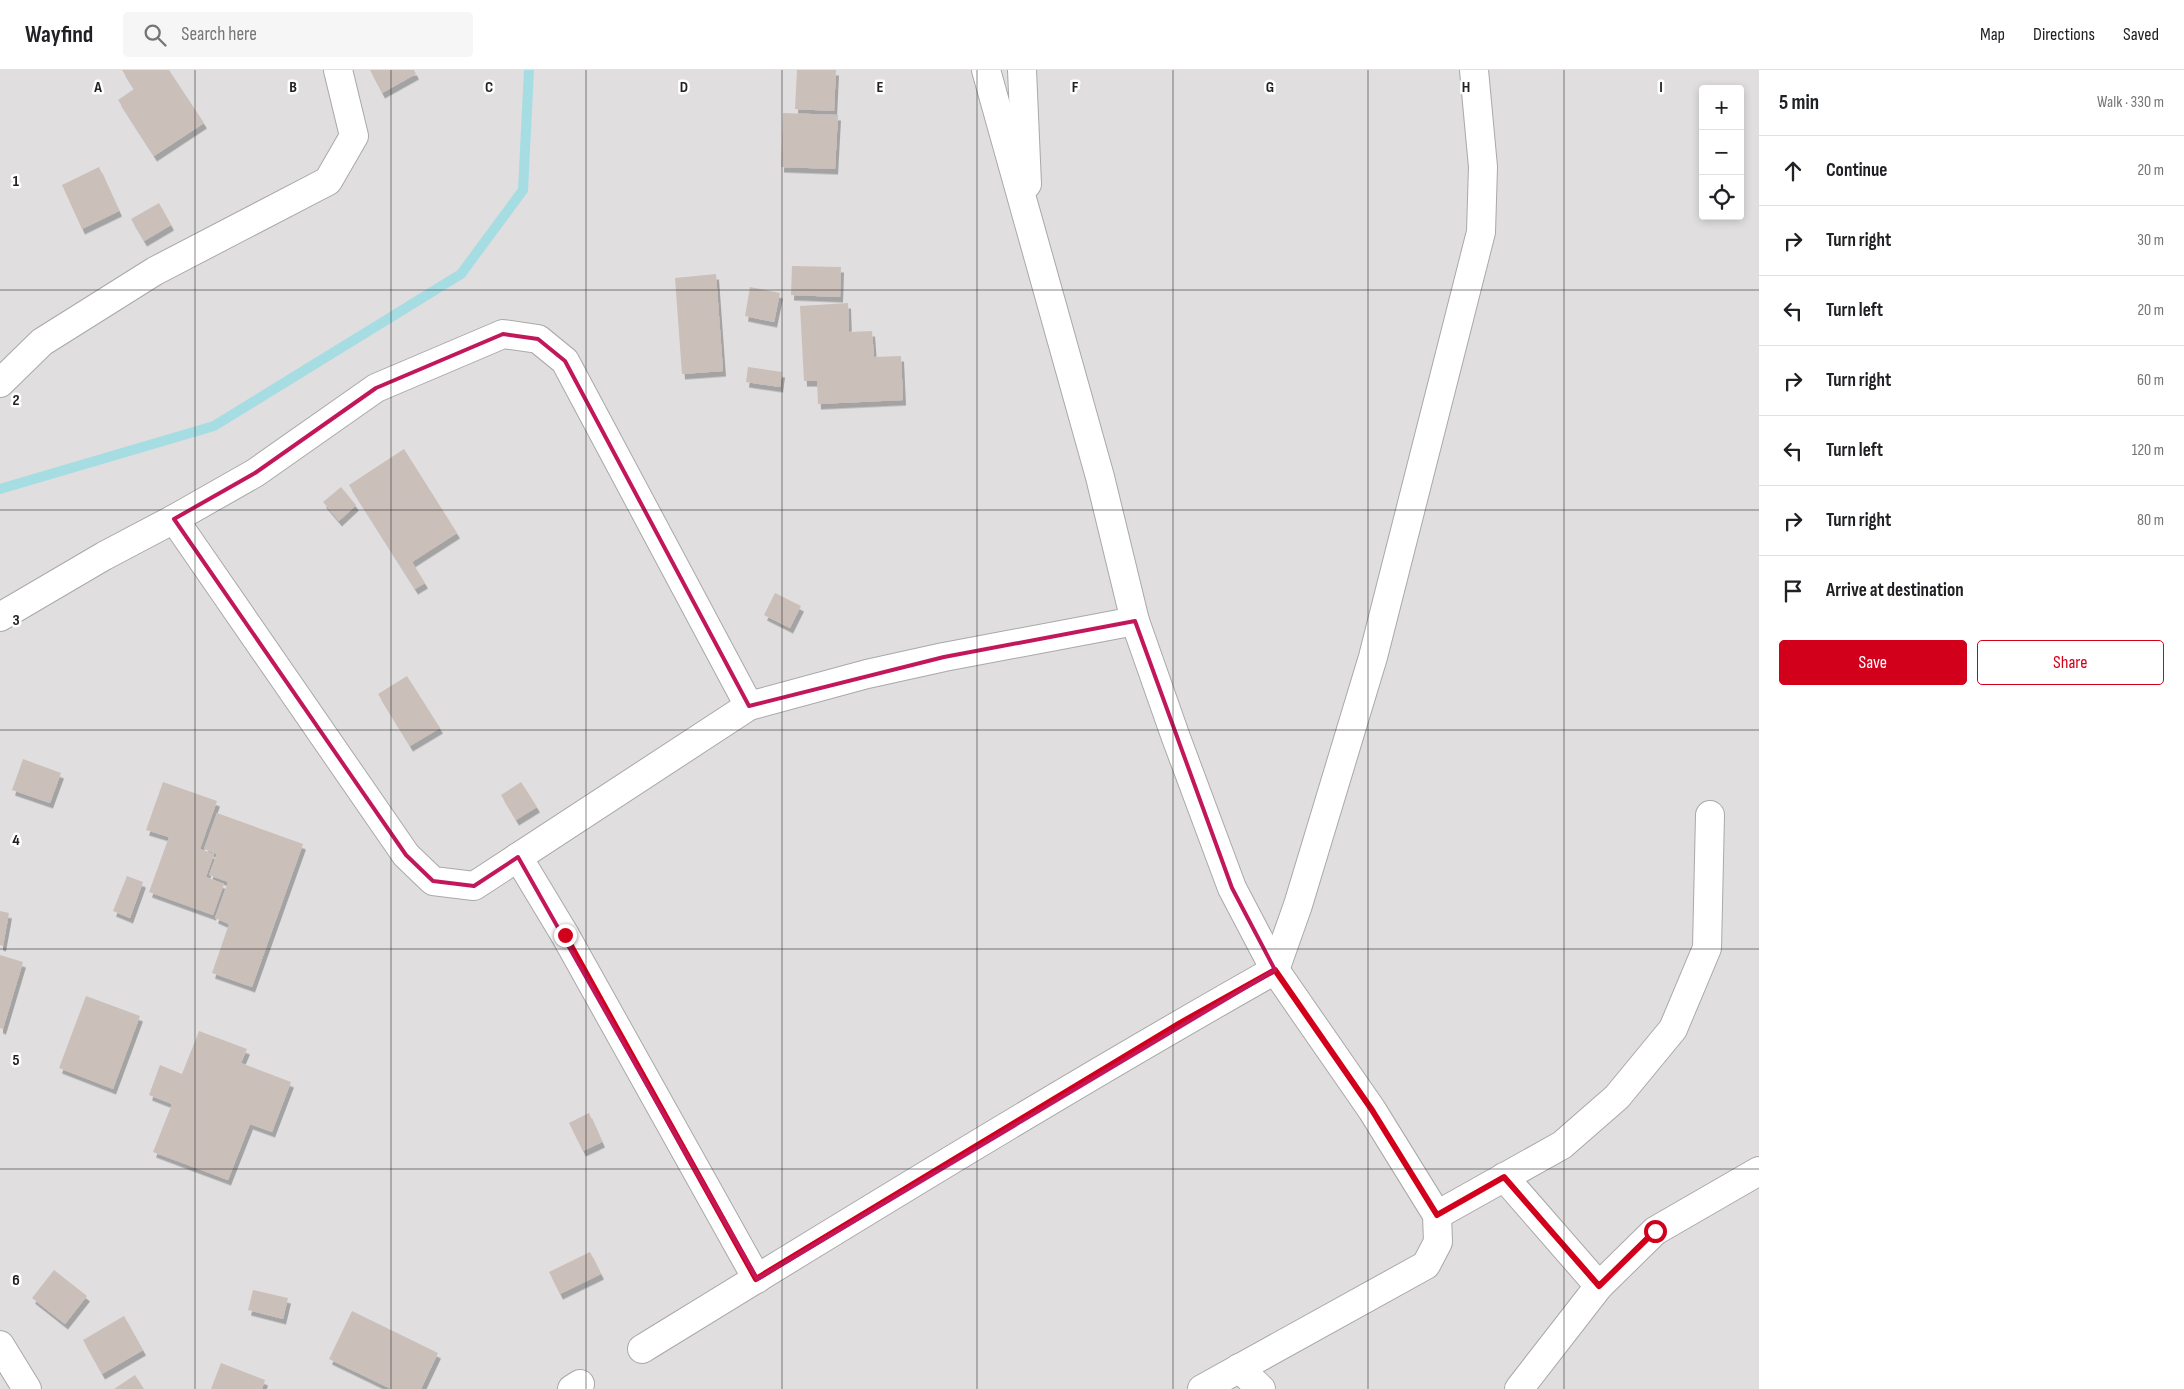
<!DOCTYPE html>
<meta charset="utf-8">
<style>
body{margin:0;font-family:"Sofia Sans Condensed",sans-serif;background:#f6f6f6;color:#202124}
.controls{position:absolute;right:15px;top:15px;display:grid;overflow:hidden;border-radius:5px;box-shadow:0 2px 8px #0003}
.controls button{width:45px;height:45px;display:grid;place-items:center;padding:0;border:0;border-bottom:1px solid #e0e0e0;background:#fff;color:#202124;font:25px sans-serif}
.stop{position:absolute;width:15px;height:15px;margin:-11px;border:4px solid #d3001b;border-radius:50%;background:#fff}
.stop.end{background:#d3001b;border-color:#fff;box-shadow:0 1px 5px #0008}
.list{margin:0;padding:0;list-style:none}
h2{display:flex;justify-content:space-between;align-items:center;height:65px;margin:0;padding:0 20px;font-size:21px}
h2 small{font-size:16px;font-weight:400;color:#757577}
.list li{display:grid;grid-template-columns:32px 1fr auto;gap:15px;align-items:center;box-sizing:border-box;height:70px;padding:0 20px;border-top:1px solid #e0e0e0}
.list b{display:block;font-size:19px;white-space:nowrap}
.list em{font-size:16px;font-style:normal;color:#757577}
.actions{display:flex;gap:10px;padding:15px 20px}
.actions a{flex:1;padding:11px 0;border:1px solid #d3001b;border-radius:5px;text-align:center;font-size:18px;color:#d3001b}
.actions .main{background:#d3001b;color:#fff}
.icon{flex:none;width:28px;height:28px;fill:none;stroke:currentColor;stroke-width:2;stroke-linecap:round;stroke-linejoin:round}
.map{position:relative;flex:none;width:1759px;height:1319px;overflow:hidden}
header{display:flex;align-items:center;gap:30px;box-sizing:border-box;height:70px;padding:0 25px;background:#fff;border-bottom:1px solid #e0e0e0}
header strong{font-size:24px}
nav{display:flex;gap:28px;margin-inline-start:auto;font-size:18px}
.search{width:350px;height:45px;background:#f6f6f6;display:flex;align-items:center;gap:12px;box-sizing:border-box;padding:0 18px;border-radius:5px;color:#757577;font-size:19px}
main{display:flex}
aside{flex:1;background:#fff}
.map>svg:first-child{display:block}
.residential{fill:#e0dedf;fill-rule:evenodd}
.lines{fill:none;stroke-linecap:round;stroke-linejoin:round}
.stream{stroke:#a5dde3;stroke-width:10}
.building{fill:#cbbfba;filter:url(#shadow)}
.street-casing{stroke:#a9a9a9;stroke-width:30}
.street{stroke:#fff;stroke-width:28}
.route{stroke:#d3001b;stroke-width:6}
.marked{fill:none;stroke:#c2185b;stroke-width:4;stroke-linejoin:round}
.grid{fill:none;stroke:#222;stroke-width:1;stroke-opacity:0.55}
.grid-label{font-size:16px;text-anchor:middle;font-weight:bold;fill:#222;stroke:#fff;stroke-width:5;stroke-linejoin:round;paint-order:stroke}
</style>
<header>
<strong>Wayfind</strong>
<div class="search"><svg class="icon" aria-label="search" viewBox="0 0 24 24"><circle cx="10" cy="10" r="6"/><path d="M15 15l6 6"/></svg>Search here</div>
<nav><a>Map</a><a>Directions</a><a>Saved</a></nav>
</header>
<main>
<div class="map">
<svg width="1759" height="1319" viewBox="0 0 1759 1319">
<defs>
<filter id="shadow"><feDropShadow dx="3" dy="5.5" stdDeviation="0" flood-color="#0004"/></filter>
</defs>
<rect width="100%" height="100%" fill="#f2ede8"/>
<!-- residential -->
<path class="residential" d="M0 0H1759V1319H0ZM1703 19H1740V146H1703Z"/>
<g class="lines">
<!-- stream -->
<polyline class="stream" points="0,419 214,356 461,204 523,120 529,0"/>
</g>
<!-- building -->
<g class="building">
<polygon points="122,0 169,0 204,53 154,86 118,30 134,19"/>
<polygon points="370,0 414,0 416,4 382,23"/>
<polygon points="797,0 836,0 834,41 795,39"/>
<polygon points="783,43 838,45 835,99 781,97"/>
<polygon points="99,97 119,141 82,159 62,115"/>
<polygon points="159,133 171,155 144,171 131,149"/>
<polygon points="792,196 841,197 840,227 791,225"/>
<polygon points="716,204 723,301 682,304 675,208"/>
<polygon points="750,217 780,223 774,252 745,246"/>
<polygon points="848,233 849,262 872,261 874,287 901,286 903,330 818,334 817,311 804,311 800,236"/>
<polygon points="748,297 782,302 780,317 746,312"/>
<polygon points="404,379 457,463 412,492 425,513 415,519 349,415"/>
<polygon points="341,417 356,435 339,451 323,432"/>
<polygon points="775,523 801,536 790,558 764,545"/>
<polygon points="407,606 440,658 410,676 378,624"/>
<polygon points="23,689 61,703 50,733 12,720"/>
<polygon points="163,712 217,731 200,779 214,784 206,807 224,814 213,845 149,822 169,767 146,760"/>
<polygon points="521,712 537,737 516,750 501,725"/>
<polygon points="217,743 303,774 252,917 212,903 229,854 215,848 228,812 209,805 217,784 204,779"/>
<polygon points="127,806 143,812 130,848 113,841"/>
<polygon points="0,841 9,843 3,876 0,875"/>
<polygon points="0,885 23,892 3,959 0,958"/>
<polygon points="86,926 140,946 113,1019 59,998"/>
<polygon points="199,961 247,979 241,993 291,1012 272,1062 250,1054 228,1110 153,1082 172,1034 149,1025 160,995 182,1004"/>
<polygon points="589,1043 602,1072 583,1081 569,1053"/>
<polygon points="590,1182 601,1204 560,1224 549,1202"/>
<polygon points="54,1200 87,1226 65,1254 32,1228"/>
<polygon points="253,1220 288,1228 283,1249 248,1240"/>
<polygon points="352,1241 438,1283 421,1319 391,1319 329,1289"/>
<polygon points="124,1246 143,1280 102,1304 83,1270"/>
<polygon points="221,1293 265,1310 262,1319 211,1319"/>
<polygon points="135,1305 144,1319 114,1319"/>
</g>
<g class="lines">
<!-- street casing -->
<g class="street-casing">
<g id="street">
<polyline points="986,0 1100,407 1135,551 1175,665 1232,818 1275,900 1372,1040 1437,1145 1438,1172 1426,1195 1202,1319"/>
<polyline points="1022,0 1027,114"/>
<polyline points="0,313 42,272 155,201 328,111 354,66 338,0"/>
<polyline points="174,449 406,785 433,811 474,816 749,636 867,604 944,587 1135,551"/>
<polyline points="0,547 104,486 174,449 255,403 376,318 503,264 538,269 565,291 749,636"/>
<polyline points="518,787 565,865 757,1209"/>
<polyline points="1504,1107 1599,1216"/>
<polyline points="1437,1145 1562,1075 1617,1027 1673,959 1707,878 1710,745"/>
<polyline points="0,1275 27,1319"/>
<path d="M642 1279C852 1150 1061 1021 1275 900L1298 835 1373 587 1481 162 1483 97 1474 0"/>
<polyline points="1239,1298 1261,1319"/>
<polyline points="572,1319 580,1314"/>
<polyline points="1519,1319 1599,1216 1655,1161 1759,1101"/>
</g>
</g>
<!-- street -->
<use href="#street" class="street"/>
</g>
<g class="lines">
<!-- route -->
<polyline class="route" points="565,865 756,1209 1180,953 1275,900 1372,1040 1437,1145 1504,1107 1599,1216 1655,1161"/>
</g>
<!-- marked area -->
<path class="marked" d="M503 264 538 269 565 291 749 636 944 587 1135 551 1232 818 1275 900 757 1209 518 787 474 816 433 811 406 785 174 449 255 403 376 318Z"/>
<!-- grid -->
<path class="grid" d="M195 0V1319M391 0V1319M586 0V1319M782 0V1319M977 0V1319M1173 0V1319M1368 0V1319M1564 0V1319M0 220H1759M0 440H1759M0 660H1759M0 879H1759M0 1099H1759"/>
<g class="grid-label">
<text x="98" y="22">A</text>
<text x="293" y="22">B</text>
<text x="489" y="22">C</text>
<text x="684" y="22">D</text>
<text x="880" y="22">E</text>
<text x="1075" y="22">F</text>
<text x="1270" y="22">G</text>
<text x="1466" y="22">H</text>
<text x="1661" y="22">I</text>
<text x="16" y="116">1</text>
<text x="16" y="335">2</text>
<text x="16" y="555">3</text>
<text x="16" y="775">4</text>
<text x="16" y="995">5</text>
<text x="16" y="1215">6</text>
</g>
</svg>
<div class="controls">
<button>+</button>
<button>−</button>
<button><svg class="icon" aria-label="locate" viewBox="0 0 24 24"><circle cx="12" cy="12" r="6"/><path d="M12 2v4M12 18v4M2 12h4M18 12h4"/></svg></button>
</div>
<div class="stop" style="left:1655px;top:1161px"></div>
<div class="stop end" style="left:565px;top:865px"></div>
</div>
<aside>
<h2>5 min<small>Walk · 330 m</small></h2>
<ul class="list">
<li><svg class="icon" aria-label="ahead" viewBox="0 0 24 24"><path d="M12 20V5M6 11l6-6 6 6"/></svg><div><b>Continue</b></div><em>20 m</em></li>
<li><svg class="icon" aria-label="right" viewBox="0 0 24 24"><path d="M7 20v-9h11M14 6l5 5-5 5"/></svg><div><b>Turn right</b></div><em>30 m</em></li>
<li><svg class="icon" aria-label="left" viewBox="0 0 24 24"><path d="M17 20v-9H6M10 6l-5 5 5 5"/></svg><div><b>Turn left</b></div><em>20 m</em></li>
<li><svg class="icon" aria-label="right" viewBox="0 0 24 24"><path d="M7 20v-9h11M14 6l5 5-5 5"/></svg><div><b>Turn right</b></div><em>60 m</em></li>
<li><svg class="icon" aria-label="left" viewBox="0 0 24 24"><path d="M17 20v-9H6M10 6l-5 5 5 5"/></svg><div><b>Turn left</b></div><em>120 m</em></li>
<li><svg class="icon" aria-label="right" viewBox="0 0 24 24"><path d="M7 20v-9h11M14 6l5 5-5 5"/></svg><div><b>Turn right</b></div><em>80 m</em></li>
<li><svg class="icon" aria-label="arrive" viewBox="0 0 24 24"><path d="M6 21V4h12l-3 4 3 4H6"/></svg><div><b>Arrive at destination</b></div></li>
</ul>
<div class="actions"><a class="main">Save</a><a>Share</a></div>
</aside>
</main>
